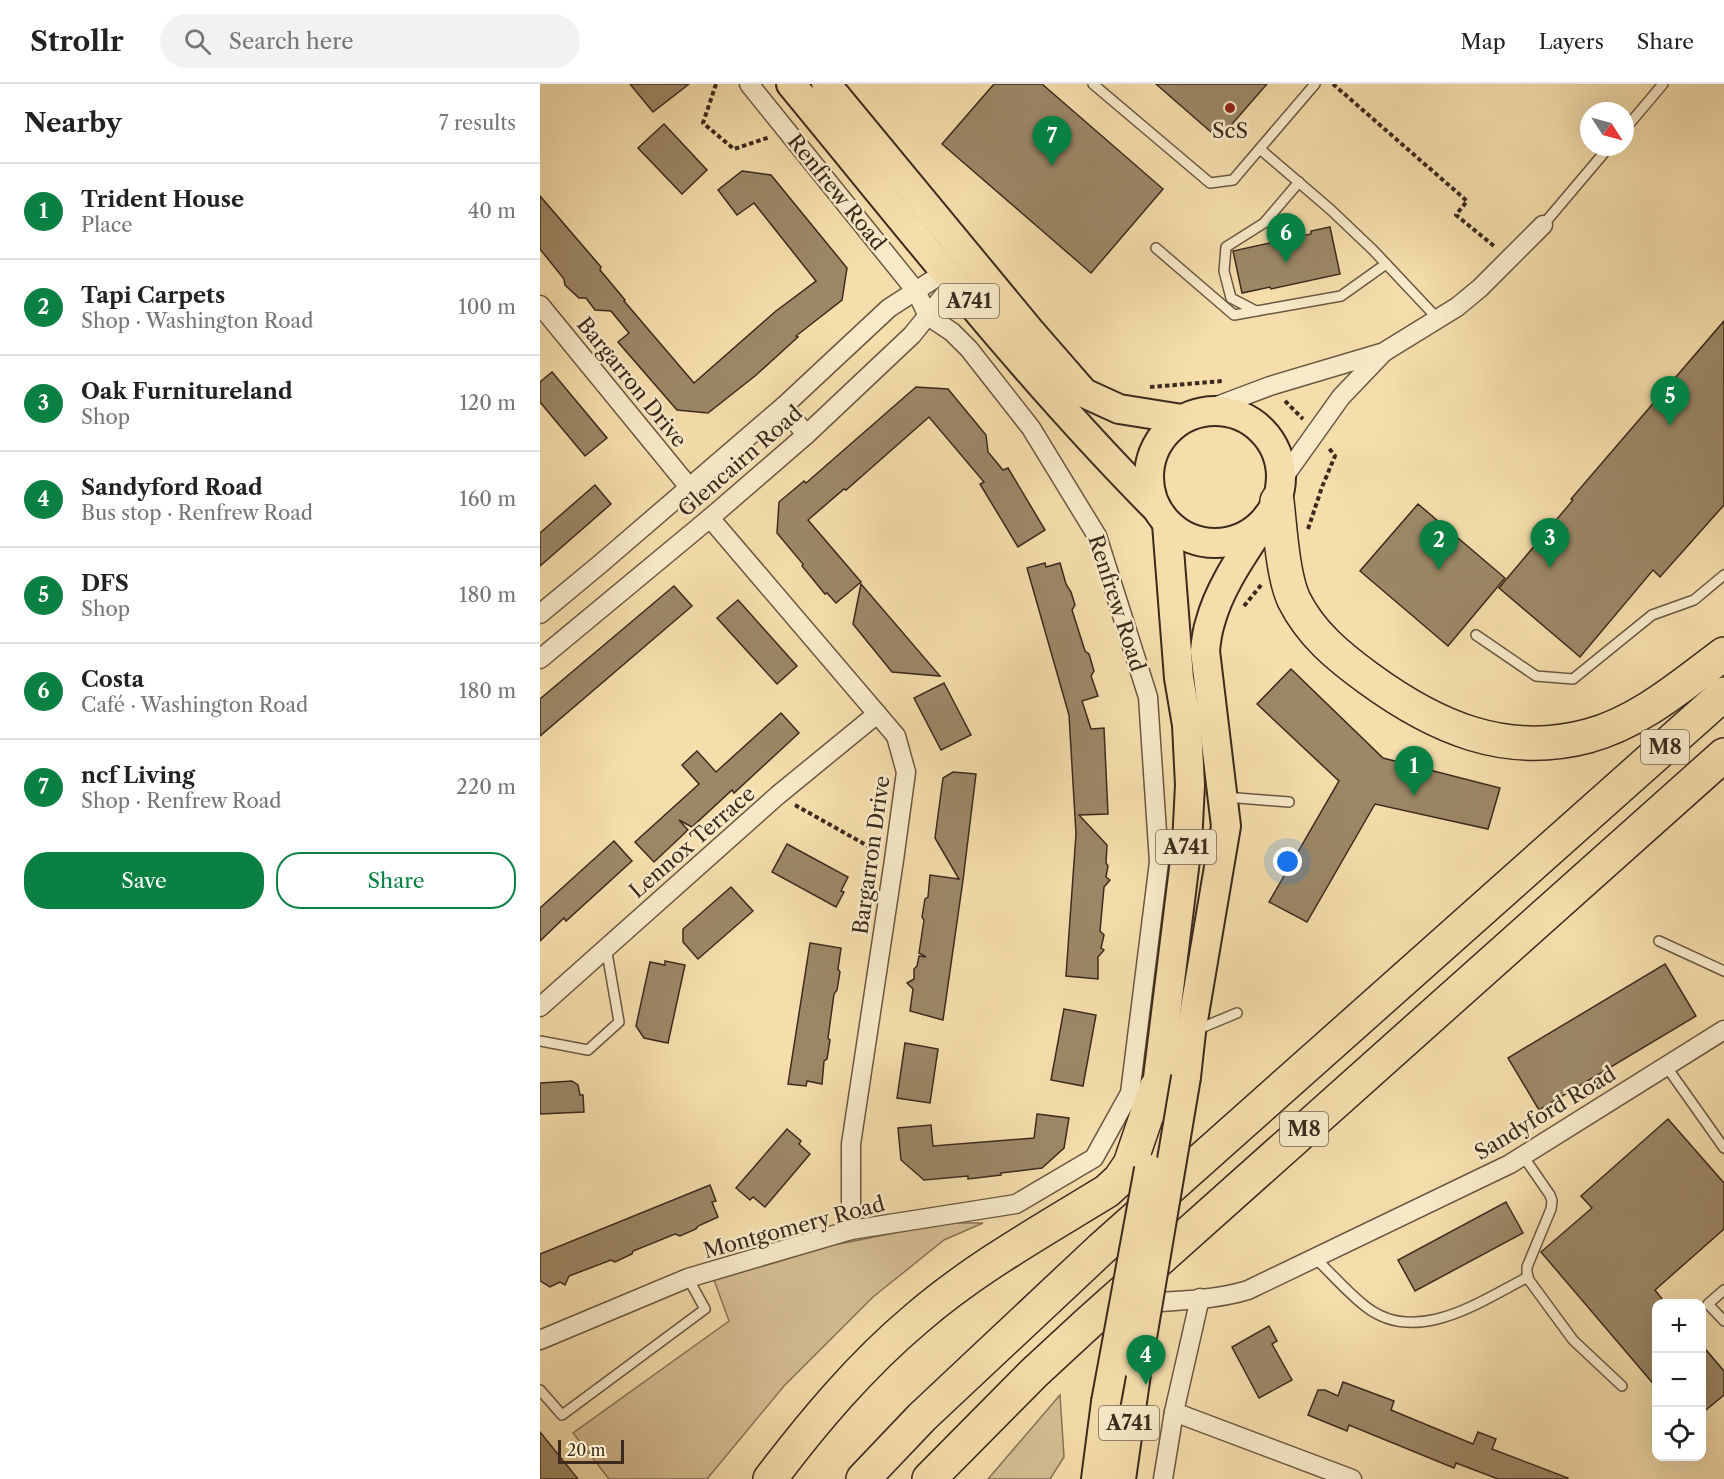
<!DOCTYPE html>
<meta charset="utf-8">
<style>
body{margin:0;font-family:"Libre Caslon Text",serif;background:#f2f2f2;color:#222}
.controls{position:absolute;right:18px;bottom:18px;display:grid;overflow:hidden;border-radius:12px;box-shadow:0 6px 24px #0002}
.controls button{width:54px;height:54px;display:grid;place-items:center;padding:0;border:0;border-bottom:2px solid #e0e0e0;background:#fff;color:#222;font:30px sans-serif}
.compass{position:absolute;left:1040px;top:18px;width:54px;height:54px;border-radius:50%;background:#fff;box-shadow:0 6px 24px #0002;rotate:126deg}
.scale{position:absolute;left:18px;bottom:15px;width:66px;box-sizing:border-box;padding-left:6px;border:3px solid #3c2a1d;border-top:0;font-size:16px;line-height:21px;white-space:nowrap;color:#3c2a1d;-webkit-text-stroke:4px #f8eac9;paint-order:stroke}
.you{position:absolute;left:748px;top:778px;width:21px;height:21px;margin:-15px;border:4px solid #fff;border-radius:50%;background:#1a73e8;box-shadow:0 0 0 9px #1a73e833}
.badge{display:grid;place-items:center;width:39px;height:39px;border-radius:50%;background:#0b8043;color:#fff;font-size:20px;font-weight:700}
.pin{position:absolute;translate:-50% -50px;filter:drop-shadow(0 2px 3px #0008)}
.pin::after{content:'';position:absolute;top:32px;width:21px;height:18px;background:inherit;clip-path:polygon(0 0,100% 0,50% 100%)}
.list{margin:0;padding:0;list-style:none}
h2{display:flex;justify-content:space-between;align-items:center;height:78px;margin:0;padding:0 24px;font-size:26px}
h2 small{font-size:20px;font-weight:400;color:#767676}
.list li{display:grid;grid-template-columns:39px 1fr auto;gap:18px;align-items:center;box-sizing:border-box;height:96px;padding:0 24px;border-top:2px solid #e0e0e0}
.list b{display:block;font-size:22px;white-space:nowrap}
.list p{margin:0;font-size:20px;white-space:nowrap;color:#767676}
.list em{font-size:20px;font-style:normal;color:#767676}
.actions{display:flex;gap:12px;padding:18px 24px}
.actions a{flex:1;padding:14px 0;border:2px solid #0b8043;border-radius:24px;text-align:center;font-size:21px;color:#0b8043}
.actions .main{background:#0b8043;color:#fff}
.icon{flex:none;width:33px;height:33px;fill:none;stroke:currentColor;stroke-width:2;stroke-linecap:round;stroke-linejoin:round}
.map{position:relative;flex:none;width:1184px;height:1395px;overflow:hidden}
header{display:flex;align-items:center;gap:36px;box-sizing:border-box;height:84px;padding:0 30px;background:#fff;border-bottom:2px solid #e0e0e0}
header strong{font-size:28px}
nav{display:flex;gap:33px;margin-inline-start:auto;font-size:21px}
.search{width:420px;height:54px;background:#f2f2f2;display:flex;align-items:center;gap:15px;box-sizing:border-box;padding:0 21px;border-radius:33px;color:#767676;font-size:22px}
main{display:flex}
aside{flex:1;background:#fff}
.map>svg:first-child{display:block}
.green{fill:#d6bf94;stroke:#897458;stroke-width:1.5}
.building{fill:#9c8867;stroke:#3c2a1d;stroke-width:1.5}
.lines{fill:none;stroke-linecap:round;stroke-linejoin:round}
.service-casing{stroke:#6a5741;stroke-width:12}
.minor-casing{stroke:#6a5741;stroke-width:21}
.primary-casing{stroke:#3c2a1d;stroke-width:32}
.motorway-casing{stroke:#3c2a1d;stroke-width:36}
.path{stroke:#3c2a1d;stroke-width:4;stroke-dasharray:4.5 3;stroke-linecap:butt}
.service{stroke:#f8eac9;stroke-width:9}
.minor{stroke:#f8eac9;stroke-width:18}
.primary{stroke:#f5deac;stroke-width:28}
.motorway{stroke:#f5deac;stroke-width:33}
.primary-bridge-casing{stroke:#3c2a1d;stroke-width:32;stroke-linecap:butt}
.primary-bridge{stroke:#f5deac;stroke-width:28}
.poi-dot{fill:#8f2418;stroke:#f8eac9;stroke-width:2}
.labels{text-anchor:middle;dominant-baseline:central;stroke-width:5;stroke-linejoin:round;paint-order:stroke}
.shield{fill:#f8eac9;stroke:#746451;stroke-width:1.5}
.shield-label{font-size:20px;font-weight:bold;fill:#3c2a1d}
.poi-label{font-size:21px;fill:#3c2a1d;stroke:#f8eac9}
.street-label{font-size:21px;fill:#3c2a1d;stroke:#f8eac9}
</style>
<header>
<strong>Strollr</strong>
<div class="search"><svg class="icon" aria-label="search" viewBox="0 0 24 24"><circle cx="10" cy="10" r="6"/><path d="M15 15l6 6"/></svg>Search here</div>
<nav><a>Map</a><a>Layers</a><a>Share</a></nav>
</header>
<main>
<aside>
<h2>Nearby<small>7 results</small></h2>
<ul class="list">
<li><span class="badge">1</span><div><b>Trident House</b><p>Place</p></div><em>40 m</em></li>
<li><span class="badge">2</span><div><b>Tapi Carpets</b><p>Shop · Washington Road</p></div><em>100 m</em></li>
<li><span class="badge">3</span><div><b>Oak Furnitureland</b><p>Shop</p></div><em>120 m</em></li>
<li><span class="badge">4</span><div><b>Sandyford Road</b><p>Bus stop · Renfrew Road</p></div><em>160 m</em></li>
<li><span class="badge">5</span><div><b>DFS</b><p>Shop</p></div><em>180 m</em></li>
<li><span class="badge">6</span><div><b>Costa</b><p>Café · Washington Road</p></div><em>180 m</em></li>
<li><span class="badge">7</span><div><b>ncf Living</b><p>Shop · Renfrew Road</p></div><em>220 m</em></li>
</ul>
<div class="actions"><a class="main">Save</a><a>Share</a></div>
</aside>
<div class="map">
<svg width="1184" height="1395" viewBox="0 0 1184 1395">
<rect width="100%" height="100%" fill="#f5deac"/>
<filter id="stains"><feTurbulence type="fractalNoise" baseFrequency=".00333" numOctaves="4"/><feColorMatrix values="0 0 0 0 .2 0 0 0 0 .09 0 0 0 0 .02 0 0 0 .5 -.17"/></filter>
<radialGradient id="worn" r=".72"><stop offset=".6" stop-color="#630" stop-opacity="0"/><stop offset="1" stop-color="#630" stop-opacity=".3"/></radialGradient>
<!-- green -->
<g class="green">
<polygon points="404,1139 443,1139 404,1156 333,1213 244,1302 167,1395 69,1395 33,1349 189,1237 174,1196 274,1165"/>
<polygon points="520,1311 524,1373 510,1395 448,1395"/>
</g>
<!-- building -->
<g class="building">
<polygon points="90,0 149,0 113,28"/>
<polygon points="454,0 502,0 623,105 551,189 402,60"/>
<polygon points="616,0 727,0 679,55"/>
<polygon points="124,40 167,86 142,110 98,64"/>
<polygon points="202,87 231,91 307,184 302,216 256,252 258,253 215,292 168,329 137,326 78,258 89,249 71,227 55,226 46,214 39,214 25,201 24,195 0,165 0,112 61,183 60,186 85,216 84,217 154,299 236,227 276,197 214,119 197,131 178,106"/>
<polygon points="790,143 800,190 731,205 730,203 702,209 693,167 771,150 771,147"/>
<polygon points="1184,237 1184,421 1120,493 1113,486 1040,573 959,504 1033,416 1031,415"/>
<polygon points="12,288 67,354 45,372 0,318 0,298"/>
<polygon points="376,303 408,305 446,351 448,368 463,386 468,384 505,446 478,463 440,400 444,398 389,333 306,406 304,405 268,436 321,498 296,519 287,509 285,510 262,482 263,480 237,449 239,418 264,397 266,399"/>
<polygon points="55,401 71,420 0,482 0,449"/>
<polygon points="878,420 965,494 908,562 820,487"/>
<polygon points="505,479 506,483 520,479 526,500 531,508 535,521 532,526 545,567 549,570 554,587 551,592 558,612 542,617 551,645 564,644 568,730 539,731 567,761 566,779 568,782 566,793 570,796 564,803 560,847 564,851 561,864 564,866 558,873 558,895 526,892 536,750 529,631 487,484"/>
<polygon points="321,500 400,592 352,588 313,540"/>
<polygon points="134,502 152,522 0,652 0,615"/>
<polygon points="198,516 257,582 237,600 177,534"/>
<polygon points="751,585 843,674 960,704 948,745 835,720 767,838 729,818 799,697 717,620"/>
<polygon points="404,599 431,651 401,666 374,614"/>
<polygon points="241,629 259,649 194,709 192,706 152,743 139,736 148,746 114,778 95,758 159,700 142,681 157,667 176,688"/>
<polygon points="413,688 436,690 423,796 403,936 370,927 373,905 367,899 374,895 374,885 377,882 379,872 386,873 379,869 384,836 382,833 385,815 388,813 390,791 419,795 395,754 403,694"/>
<polygon points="74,757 92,777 26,837 24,834 0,857 0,824"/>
<polygon points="247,760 308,793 301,807 304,808 296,823 232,788"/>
<polygon points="191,803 213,827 158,875 143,858 143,845"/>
<polygon points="270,859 301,864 298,885 300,888 297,906 294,910 288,954 290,956 287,975 284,977 282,1000 267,997 266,1002 248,1000"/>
<polygon points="125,877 145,881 128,959 104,954 96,942 110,878 125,881"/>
<polygon points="1125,880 1156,932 999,1026 968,974"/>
<polygon points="524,925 556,931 543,1002 511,996"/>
<polygon points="365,959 398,965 390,1019 357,1014"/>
<polygon points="32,997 38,1001 40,1011 43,1011 44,1028 0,1030 0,999"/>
<polygon points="497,1030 529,1034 524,1064 502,1084 461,1089 461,1091 428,1095 428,1092 384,1096 361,1076 358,1044 391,1041 393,1062 494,1054"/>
<polygon points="1128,1035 1184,1099 1184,1145 1115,1206 1126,1220 1116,1220 1116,1303 1001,1168 1052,1124 1041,1112"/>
<polygon points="247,1045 261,1057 259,1060 270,1070 225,1123 213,1113 210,1116 196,1104"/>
<polygon points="170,1101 176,1117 172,1118 178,1133 158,1142 156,1145 140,1152 135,1150 93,1167 92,1170 75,1178 71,1176 29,1192 25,1201 20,1198 10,1203 0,1197 0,1170"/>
<polygon points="966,1118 983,1149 875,1207 858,1176"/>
<polygon points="729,1242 737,1257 732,1260 752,1296 719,1314 692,1263"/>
<polygon points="1161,1260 1184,1287 1184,1311 1161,1330"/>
<polygon points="803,1298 854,1317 851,1326 933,1360 938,1348 956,1355 952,1365 1028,1394 1027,1395 958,1395 916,1379 914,1384 809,1341 807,1347 768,1331 778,1306 785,1306 798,1312"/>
<polygon points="0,1348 38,1395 0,1395"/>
</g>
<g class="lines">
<!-- service casing -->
<g class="service-casing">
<g id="service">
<polyline points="553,0 670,99 693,96 775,0"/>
<polyline points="1085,45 1123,0"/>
<polyline points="720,65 791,126 833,166 898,235"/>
<polyline points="1003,141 1069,63"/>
<polyline points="616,164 694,231 801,212 846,180"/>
<polyline points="716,227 691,214 684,187 686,163 724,139 759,98"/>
<polyline points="936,551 996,592 1033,595 1112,531 1154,516 1184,491"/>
<polyline points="685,713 749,718"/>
<polyline points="1119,857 1184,887"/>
<polyline points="656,946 697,929"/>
<polyline points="0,957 48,966 79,938 66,863"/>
<polyline points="1126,982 1184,1064"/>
<polyline points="983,1072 1010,1111 1012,1117 1011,1125 987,1183 987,1189 989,1196 1033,1256 1082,1302"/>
<path d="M775 1174C792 1190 807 1208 825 1222 876 1263 941 1217 988 1193"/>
<polyline points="1184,1206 1168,1220 1184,1237"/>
<polyline points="0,1306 22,1331 165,1225 148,1194"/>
</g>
</g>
<!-- minor casing -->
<g class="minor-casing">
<g id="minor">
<polyline points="0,221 149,403"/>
<polyline points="244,322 266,351"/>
<polyline points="661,328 730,302 844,268 917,223 940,204 1003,141"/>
<polyline points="741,397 801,313 843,269"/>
<polyline points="170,434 356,652 366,688 354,776 311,1060 311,1146"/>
<polyline points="0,530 59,481 244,322 349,224 405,188"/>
<polyline points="0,575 170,434 266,351 372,251 414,199"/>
<polyline points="0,923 238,711 337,630"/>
<path d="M608 1219C641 1216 676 1216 708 1206L970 1080 1184 946"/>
<polyline points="0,1256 148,1194 311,1146 476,1120 554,1074 590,1009 619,778 608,613 557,452 491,344 429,265 412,248 388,232 376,207 209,0"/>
<polyline points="634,1328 812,1395"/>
<polyline points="623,1395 634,1328 660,1214"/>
</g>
</g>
<!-- primary casing -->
<g class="primary-casing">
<g id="primary">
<path d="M251 0C370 144 485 292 617 425"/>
<polyline points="286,0 490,247 544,309 579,325 642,335"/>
<circle cx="675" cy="393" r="66"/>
<path d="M646 993 651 948 686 742 665 567C666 557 667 548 670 539 680 501 705 468 726 435"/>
<polyline points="614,1026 647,760 650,701 647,641 639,594 627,440"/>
<polyline points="556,1395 566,1318"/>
<polyline points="581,1395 597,1283"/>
</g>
</g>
<!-- motorway casing -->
<g class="motorway-casing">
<g id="motorway">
<path d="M737 417C740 444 743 493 754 516 771 550 798 572 828 594 895 643 965 674 1048 652 1100 638 1142 601 1184 570"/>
<path d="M230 1395C274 1337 321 1281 377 1234 435 1184 502 1147 567 1107L580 1095 590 1080 616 1004"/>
<polyline points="323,1395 382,1333 561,1165 1184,610"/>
<polyline points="389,1395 494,1289 547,1240 1184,671"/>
</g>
</g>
<!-- path -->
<g class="path">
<polyline points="176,0 163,39 194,65 230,53"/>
<polyline points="793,0 927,117 916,131 954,162"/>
<polyline points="610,303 683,297"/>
<polyline points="745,317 763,335"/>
<polyline points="768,445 782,403 795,372 788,363"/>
<polyline points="704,522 722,500"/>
<polyline points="255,721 335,766"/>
</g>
<!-- service -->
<use href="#service" class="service"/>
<!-- minor -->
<use href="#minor" class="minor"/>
<!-- primary -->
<use href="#primary" class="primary"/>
<!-- motorway -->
<use href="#motorway" class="motorway"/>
<!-- primary-bridge casing -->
<g class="primary-bridge-casing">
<g id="primary-bridge">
<polyline points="597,1283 646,993"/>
<polyline points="566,1318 609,1085"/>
</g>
</g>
<!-- primary-bridge -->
<use href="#primary-bridge" class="primary-bridge"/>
</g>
<!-- markers -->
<circle class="poi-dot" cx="690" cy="24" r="6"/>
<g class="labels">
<!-- shield labels -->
<g class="shield">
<rect x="399" y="200" width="60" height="34" rx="4.5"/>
<rect x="1101" y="646" width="48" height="34" rx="4.5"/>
<rect x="616" y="746" width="60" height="34" rx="4.5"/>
<rect x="740" y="1028" width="48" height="34" rx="4.5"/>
<rect x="559" y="1322" width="60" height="34" rx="4.5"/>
</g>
<g class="shield-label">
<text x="429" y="217">A741</text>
<text x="1125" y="663">M8</text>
<text x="646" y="763">A741</text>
<text x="764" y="1045">M8</text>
<text x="589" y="1339">A741</text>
</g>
<!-- poi labels -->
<g class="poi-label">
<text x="690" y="46">ScS</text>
</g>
<!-- street labels -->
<g class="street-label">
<text transform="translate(297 108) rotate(51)">Renfrew Road</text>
<text transform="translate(92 298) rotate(51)">Bargarron Drive</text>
<text transform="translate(200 377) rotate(-41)">Glencairn Road</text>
<text transform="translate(577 519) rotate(72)">Renfrew Road</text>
<text transform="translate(152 758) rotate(-41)">Lennox Terrace</text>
<text transform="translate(331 771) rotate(-82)">Bargarron Drive</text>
<text transform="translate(1005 1029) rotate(-31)">Sandyford Road</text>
<text transform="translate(254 1143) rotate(-15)">Montgomery Road</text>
</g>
</g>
<rect width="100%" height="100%" filter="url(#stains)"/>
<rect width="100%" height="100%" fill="url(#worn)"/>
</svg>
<div class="controls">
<button>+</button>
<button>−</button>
<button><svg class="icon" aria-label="locate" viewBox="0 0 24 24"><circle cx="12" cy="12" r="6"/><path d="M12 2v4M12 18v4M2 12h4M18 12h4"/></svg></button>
</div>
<svg class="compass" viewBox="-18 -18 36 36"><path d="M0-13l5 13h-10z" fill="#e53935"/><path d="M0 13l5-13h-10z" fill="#767676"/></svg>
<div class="scale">20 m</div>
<div class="you"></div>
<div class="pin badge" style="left:874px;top:712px">1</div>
<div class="pin badge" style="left:899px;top:486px">2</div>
<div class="pin badge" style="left:1010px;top:484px">3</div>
<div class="pin badge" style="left:606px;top:1301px">4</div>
<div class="pin badge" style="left:1130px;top:342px">5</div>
<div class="pin badge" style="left:746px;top:179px">6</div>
<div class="pin badge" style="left:512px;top:82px">7</div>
</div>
</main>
